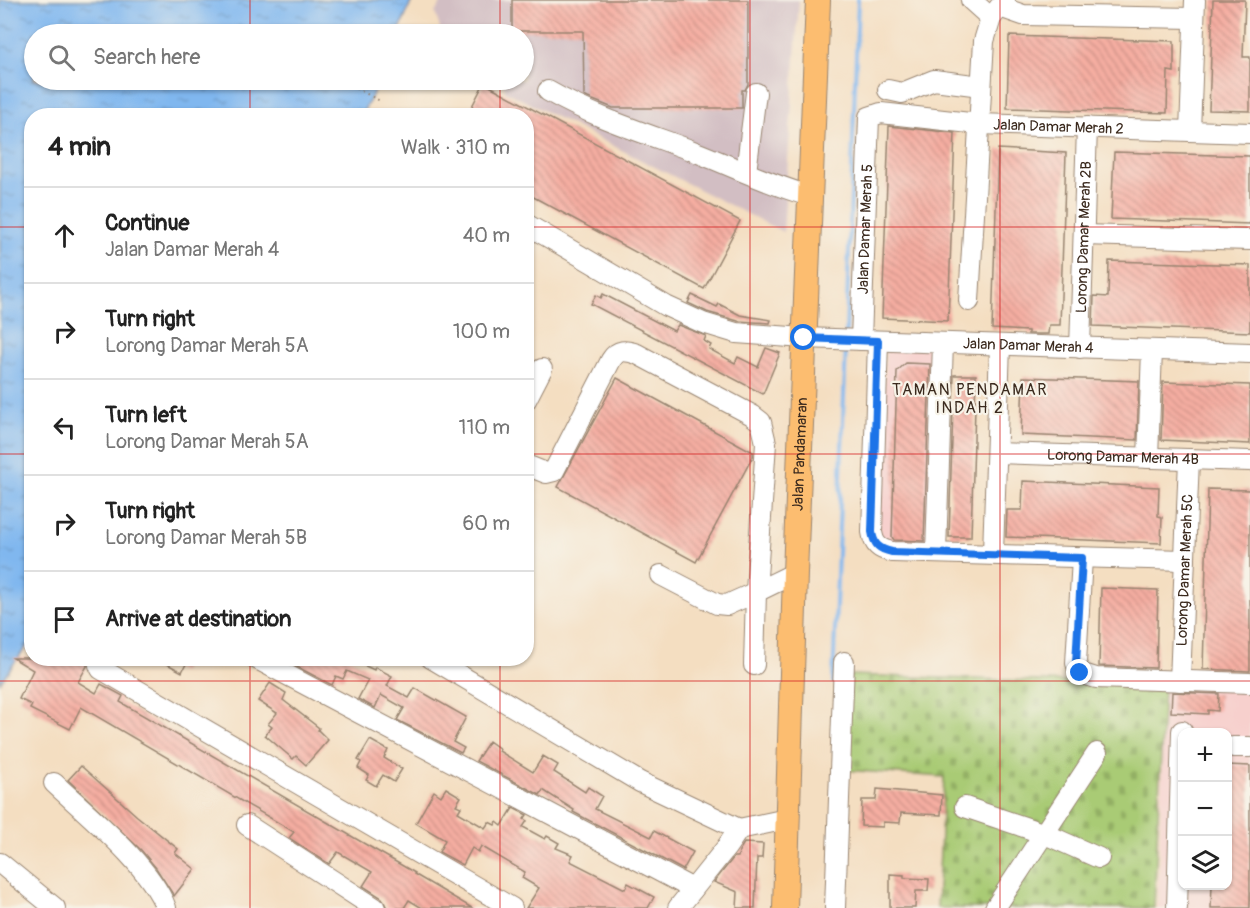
<!DOCTYPE html>
<meta charset="utf-8">
<style>
:root{--surface:#fff;--page:#f2f2f2;--text:#222;--muted:#767676;--line:#e0e0e0}
body{margin:0;font-family:Pangolin,sans-serif;background:var(--page);color:var(--text)}
.controls{position:absolute;right:18px;bottom:18px;display:grid;overflow:hidden;border-radius:12px;box-shadow:0 2px 4px #0004}
.controls button{width:54px;height:54px;display:grid;place-items:center;padding:0;border:0;border-bottom:2px solid var(--line);background:var(--surface);color:var(--text);font:30px sans-serif}
.stop{position:absolute;width:18px;height:18px;margin:-14px;border:4px solid #1a73e8;border-radius:50%;background:#fff}
.stop.end{background:#1a73e8;border-color:#fff;box-shadow:0 2px 6px #0008}
.list{margin:0;padding:0;list-style:none}
h2{display:flex;justify-content:space-between;align-items:center;height:78px;margin:0;padding:0 24px;font-size:26px}
h2 small{font-size:20px;font-weight:400;color:var(--muted)}
.list li{display:grid;grid-template-columns:39px 1fr auto;gap:18px;align-items:center;box-sizing:border-box;height:96px;padding:0 24px;border-top:2px solid var(--line)}
.list b{display:block;font-size:22px;white-space:nowrap}
.list p{margin:0;font-size:20px;white-space:nowrap;color:var(--muted)}
.list em{font-size:20px;font-style:normal;color:var(--muted)}
.icon{flex:none;width:33px;height:33px;fill:none;stroke:currentColor;stroke-width:2;stroke-linecap:round;stroke-linejoin:round}
.map{position:relative;flex:none;width:1250px;height:908px;overflow:hidden}
.search{position:absolute;background:var(--surface);box-shadow:0 2px 4px #0004;left:24px;top:24px;width:510px;height:66px;display:flex;align-items:center;gap:15px;box-sizing:border-box;padding:0 21px;border-radius:33px;color:var(--muted);font-size:22px}
.panel{position:absolute;background:var(--surface);box-shadow:0 2px 4px #0004;left:24px;top:108px;width:510px;height:558px;border-radius:24px}
.map>svg:first-child{display:block}
</style>
<div class="map">
<svg width="1250" height="908" viewBox="0 0 1250 908">
<defs>
<pattern id="cemetery-stones" width="16" height="16" patternUnits="userSpaceOnUse" patternTransform="scale(1.5)"><rect width="16" height="16" fill="#a9cb74"/><path d="M2 7V4a2 2 0 0 1 4 0v3zM10 15v-3a2 2 0 0 1 4 0v3z" fill="#92ae64"/></pattern>
<pattern id="water-ripples" width="26" height="14" patternUnits="userSpaceOnUse" patternTransform="scale(1.5)"><rect width="26" height="14" fill="#80b7ef"/><path d="M2 4q2-2 4 0t4 0M15 11q2-2 4 0t4 0" fill="none" stroke="#6a95c1"/></pattern>
<pattern id="building-back-hatch" width="6" height="6" patternUnits="userSpaceOnUse" patternTransform="scale(1.5)"><rect width="6" height="6" fill="#f6aea2"/><path d="M-1 5l2 2M0 0l6 6M5-1l2 2" fill="none" stroke="#c88e83"/></pattern>
</defs>
<rect width="100%" height="100%" fill="#f7f3e8"/>
<filter id="ink" filterUnits="userSpaceOnUse"><feTurbulence type="fractalNoise" baseFrequency=".0167" numOctaves="2"/><feDisplacementMap in="SourceGraphic" scale="12" xChannelSelector="R" yChannelSelector="G"/><feConvolveMatrix kernelMatrix="1 2 1 2 8 2 1 2 1" color-interpolation-filters="sRGB"/></filter>
<filter id="wash" filterUnits="userSpaceOnUse"><feTurbulence type="fractalNoise" baseFrequency=".008" numOctaves="4" result="noise"/><feDisplacementMap in="SourceGraphic" scale="24" xChannelSelector="R" yChannelSelector="G"/><feGaussianBlur stdDeviation="1.35" result="paint"/><feColorMatrix in="noise" values="0 0 0 0 0 0 0 0 0 0 0 0 0 0 0 0 0 1.4 0 .05"/><feComposite in="paint" operator="in"/></filter>
<g filter="url(#wash)">
<rect width="100%" height="100%" fill="#f4dec1"/>
<g fill="#f7d0cd" fill-rule="evenodd">
<polygon points="886,346 940,347 933,548 891,547 878,540"/>
<path d="M1164 685 1250 688V908H1158ZM1182 732H1228V886H1182Z"/>
</g>
<polygon fill="#d2bec3" points="443,0 799,0 783,232 505,91 504,82 473,80 524,80 524,34 442,34 435,13"/>
<polygon fill="url(#cemetery-stones)" stroke="#727a49" stroke-width="1.5" points="850,675 1164,685 1154,908 937,908 944,777 844,770"/>
<polygon fill="url(#water-ripples)" stroke="#5e7086" stroke-width="1.5" points="0,0 412,0 398,34 34,34 34,80 379,80 370,100 361,115 32,116 31,641 0,682"/>
<g fill="none" stroke-linecap="round" stroke-linejoin="round">
<g stroke="#80b7ef" stroke-width="4">
<polyline points="846,333 858,0"/>
<polyline points="833,682 846,344"/>
</g>
</g>
<g id="blocks">
<g fill="url(#building-back-hatch)">
<polygon points="512,0 748,0 748,84 745,90 742,90 742,108 613,108 588,98 584,96 583,31 512,31"/>
<polygon points="1213,0 1245,0 1243,57 1250,57 1250,111 1209,110"/>
<polygon points="1009,36 1174,41 1174,72 1168,71 1167,113 1007,108"/>
<polygon points="484,83 740,221 704,289 526,193 526,116 467,116"/>
<polygon points="889,126 955,133 948,321 882,318"/>
<polygon points="998,149 1066,153 1060,325 1049,325 1048,334 1028,334 1028,331 992,329"/>
<polygon points="1114,152 1250,156 1250,224 1111,219"/>
<polygon points="1109,261 1250,265 1250,332 1093,326 1094,296 1108,297"/>
<polygon points="603,294 674,331 678,325 706,336 704,341 711,345 709,349 735,363 738,357 758,367 766,348 780,353 763,394 591,304 596,295 601,298"/>
<polygon points="692,295 717,307 719,304 740,315 771,320 770,323 738,321 707,312 688,303"/>
<polygon points="906,363 930,364 924,541 894,540 892,537 897,371"/>
<polygon points="954,375 976,375 971,537 949,537"/>
<polygon points="1023,377 1139,381 1137,440 1021,435"/>
<polygon points="617,378 753,452 753,456 696,562 558,487"/>
<polygon points="1163,382 1250,385 1250,444 1161,440"/>
<polygon points="1023,481 1159,487 1158,516 1162,517 1161,543 1006,537 1007,510 1022,510"/>
<polygon points="1208,489 1250,490 1250,671 1203,669"/>
<polygon points="1101,588 1158,590 1156,668 1099,666"/>
<polygon points="13,658 86,658 87,666 78,682 96,693 101,684 123,696 120,702 415,873 414,874 472,908 422,908 409,900 404,908 387,908 382,898 363,886 372,872 338,852 329,864 289,838 294,832 81,707 70,729 30,709 32,705 19,699 33,670"/>
<polygon points="156,658 189,658 182,672"/>
<polygon points="348,658 374,670 375,667 392,676 387,686 409,698 415,688 466,717 453,742 464,748 461,753 397,720 404,708 381,695 375,708 358,699 368,680 347,671 343,679 336,676 332,685 282,659"/>
<polygon points="270,683 286,693 283,700 319,728 318,730 328,740 306,765 296,756 293,759 265,735 272,727 268,724 277,713 258,701"/>
<polygon points="1172,692 1219,694 1218,711 1208,710 1208,714 1171,712"/>
<polygon points="370,740 388,750 384,758 402,769 394,782 383,775 376,786 366,780 369,775 358,768 361,762 358,760"/>
<polygon points="489,741 500,749 499,751 533,772 543,756 558,765 554,772 585,792 588,787 602,796 595,809 651,837 654,831 693,852 683,870 573,812 574,810 543,790 540,795 476,761"/>
<polygon points="1227,765 1250,766 1250,908 1211,908 1212,885 1227,885"/>
<polygon points="81,766 137,816 178,849 175,853 195,869 174,896 156,868 141,850 68,780"/>
<polygon points="446,788 461,797 456,805 461,807 458,812 485,828 489,822 495,825 497,822 502,826 513,808 527,815 524,819 527,821 523,827 545,839 547,836 559,843 556,848 573,855 570,861 625,889 628,883 654,897 648,908 526,908 539,888 522,878 525,872 481,846 478,852 472,848 463,865 439,852 445,840 416,823 434,791 441,796"/>
<polygon points="877,789 942,795 941,815 901,813 900,823 883,822 883,827 861,826 862,800 876,800"/>
<polygon points="744,843 763,844 762,858 757,858 755,908 737,908 738,892 714,882 734,857 738,857 739,851"/>
<polygon points="890,874 904,875 904,878 929,879 928,891 916,891 915,908 890,908"/>
</g>
</g>
</g>
<g filter="url(#ink)">
<use href="#blocks" fill-opacity="0" stroke="#988470" stroke-width="1.5"/>
<g fill="none" stroke-linecap="round" stroke-linejoin="round">
<defs>
<g id="minor">
<polyline points="971,0 991,18"/>
<polyline points="1000,7 1023,15 1194,18"/>
<polyline points="888,90 902,93 934,80 981,86"/>
<path d="M548 91C593 117 645 133 693 151 732 166 770 185 810 196"/>
<polyline points="1190,131 1195,0"/>
<polyline points="746,172 756,93"/>
<path id="s1" d="M526 224 666 306 703 323 736 333 804 338 1250 353"/>
<polyline points="1084,235 1250,240"/>
<polyline points="969,301 984,41 991,18 1005,0"/>
<path id="s2" d="M861 340 869 117 881 113 979 124 1250 133"/>
<path d="M878 341 872 532C874 545 879 549 892 552L1185 560"/>
<path id="s3" d="M1080 348 1087 127"/>
<polyline points="526,400 542,369"/>
<path id="s4" d="M997 453 1250 461"/>
<polyline points="1148,458 1152,350"/>
<path d="M526 465 546 473 554 471 611 360C618 349 625 350 637 354L752 415 761 422 766 443 756 592 795 573"/>
<polyline points="936,552 943,343"/>
<polyline points="993,553 1000,345"/>
<polyline points="1082,558 1076,663 1080,673 1096,678 1250,683"/>
<polyline points="661,575 717,604 727,605 756,592 754,665"/>
<polyline points="98,658 99,665 101,669 512,908"/>
<polyline points="255,658 693,889"/>
<polyline points="431,658 640,782 739,829"/>
<path id="s5" d="M1180 681 1189 459"/>
<polyline points="1233,747 1250,747"/>
<path d="M54 783C88 815 150 865 166 908"/>
<polyline points="965,807 1045,834 1099,858"/>
<polyline points="247,825 375,908"/>
<polyline points="0,863 55,908"/>
<polyline points="678,908 726,848 739,829 787,819"/>
<polyline points="835,908 844,662"/>
<polyline points="995,908 1097,753"/>
<polyline points="1177,908 1182,731"/>
</g>
<g id="major">
<path id="s6" d="M785 908 795 573 818 0"/>
</g>
</defs>
<use href="#minor" stroke="#988470" stroke-width="22"/>
<use href="#major" stroke="#988470" stroke-width="26"/>
<polyline stroke="#988470" stroke-width="2" stroke-dasharray="1.5 4.5" stroke-linecap="butt" points="340,80 382,102"/>
<use href="#minor" stroke="#fff" stroke-width="20"/>
<use href="#major" stroke="#fcbd6f" stroke-width="24"/>
</g>
</g>
<g fill="none" stroke-linecap="round" stroke-linejoin="round" filter="url(#ink)">
<path stroke="#1a73e8" stroke-width="8" d="M804 338 878 341 872 532C874 545 879 549 892 552L1082 558 1076 663 1080 673"/>
</g>
<path fill="none" stroke="#d62828" stroke-width="1.5" stroke-opacity="0.55" d="M250 0V34M500 0V34M750 0V908M1000 0V908M250 80V116M500 80V116M0 227H32M526 227H1250M0 454H32M526 454H1250M250 658V908M500 658V908M0 681H1250"/>
<g text-anchor="middle" dominant-baseline="central" stroke-width="4.5" stroke-linejoin="round" paint-order="stroke">
<g font-size="15" fill="#3b2a1e" stroke="#f7f3e8">
<text stroke="none"><textPath href="#s2" startOffset="414">Jalan Damar Merah 2</textPath></text>
<text stroke="none"><textPath href="#s2" startOffset="111">Jalan Damar Merah 5</textPath></text>
<text stroke="none"><textPath href="#s3" startOffset="111">Lorong Damar Merah 2B</textPath></text>
<text stroke="none"><textPath href="#s1" startOffset="530">Jalan Damar Merah 4</textPath></text>
<text stroke="none"><textPath href="#s6" startOffset="454">Jalan Pandamaran</textPath></text>
<text stroke="none"><textPath href="#s4" startOffset="126">Lorong Damar Merah 4B</textPath></text>
<text stroke="none"><textPath href="#s5" startOffset="111">Lorong Damar Merah 5C</textPath></text>
</g>
<g font-size="16" letter-spacing="1.5" fill="#3b2a1e" stroke="#f7f3e8">
<text x="970" y="390">TAMAN PENDAMAR<tspan x="970" dy="18">INDAH 2</tspan></text>
</g>
</g>
</svg>
<div class="controls">
<button>+</button>
<button>−</button>
<button><svg class="icon" aria-label="layers" viewBox="0 0 24 24"><path d="M12 4l9 5-9 5-9-5zM3 14l9 5 9-5"/></svg></button>
</div>
<div class="stop" style="left:804px;top:338px"></div>
<div class="stop end" style="left:1080px;top:673px"></div>
<div class="search"><svg class="icon" aria-label="search" viewBox="0 0 24 24"><circle cx="10" cy="10" r="6"/><path d="M15 15l6 6"/></svg>Search here</div>
<section class="panel">
<h2>4 min<small>Walk · 310 m</small></h2>
<ul class="list">
<li><svg class="icon" aria-label="ahead" viewBox="0 0 24 24"><path d="M12 20V5M6 11l6-6 6 6"/></svg><div><b>Continue</b><p>Jalan Damar Merah 4</p></div><em>40 m</em></li>
<li><svg class="icon" aria-label="right" viewBox="0 0 24 24"><path d="M7 20v-9h11M14 6l5 5-5 5"/></svg><div><b>Turn right</b><p>Lorong Damar Merah 5A</p></div><em>100 m</em></li>
<li><svg class="icon" aria-label="left" viewBox="0 0 24 24"><path d="M17 20v-9H6M10 6l-5 5 5 5"/></svg><div><b>Turn left</b><p>Lorong Damar Merah 5A</p></div><em>110 m</em></li>
<li><svg class="icon" aria-label="right" viewBox="0 0 24 24"><path d="M7 20v-9h11M14 6l5 5-5 5"/></svg><div><b>Turn right</b><p>Lorong Damar Merah 5B</p></div><em>60 m</em></li>
<li><svg class="icon" aria-label="arrive" viewBox="0 0 24 24"><path d="M6 21V4h12l-3 4 3 4H6"/></svg><div><b>Arrive at destination</b></div></li>
</ul>
</section>
</div>
